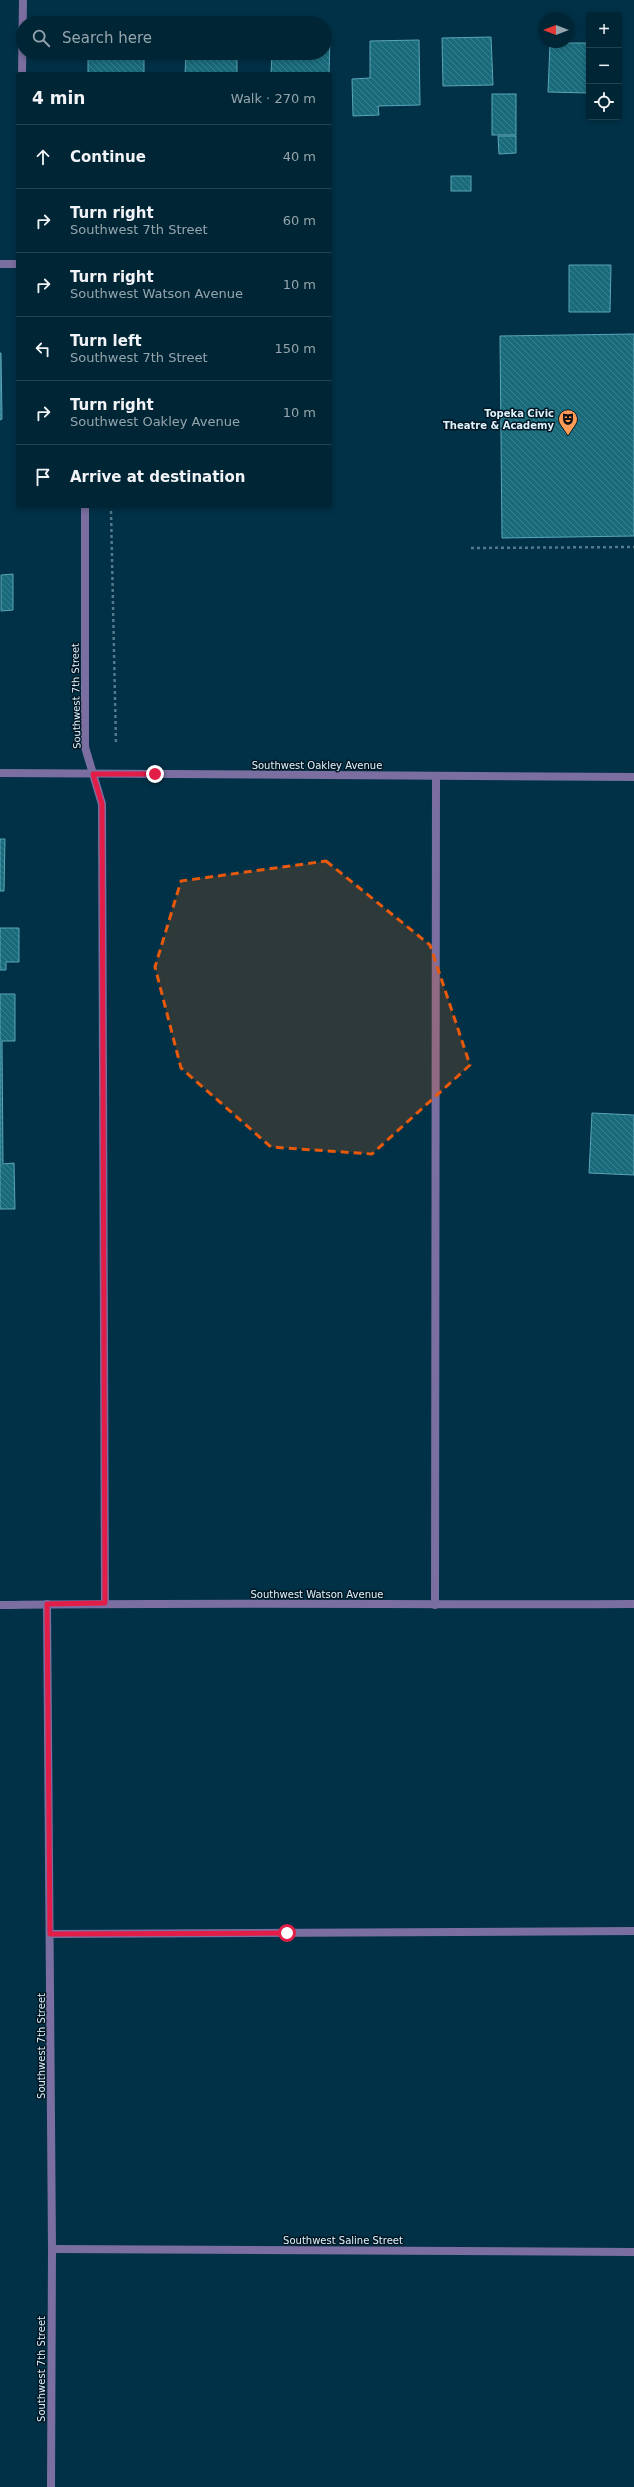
<!DOCTYPE html>
<meta charset="utf-8">
<style>
:root{--surface:#002535;--page:#0a2d3d;--text:#f1f3f6;--muted:#95a5ad;--line:#224250}
body{margin:0;font-family:"DejaVu Sans",sans-serif;background:var(--page);color:var(--text)}
.controls{position:absolute;right:12px;top:12px;display:grid;overflow:hidden;border-radius:4px;box-shadow:0 2px 6px #0003}
.controls button{width:36px;height:36px;display:grid;place-items:center;padding:0;border:0;border-bottom:1px solid var(--line);background:var(--surface);color:var(--text);font:20px sans-serif}
.compass{position:absolute;left:538px;top:12px;width:36px;height:36px;border-radius:50%;background:var(--surface);box-shadow:0 2px 6px #0003;rotate:270deg}
.stop{position:absolute;width:12px;height:12px;margin:-9px;border:3px solid #e11d48;border-radius:50%;background:#fff}
.stop.end{background:#e11d48;border-color:#fff;box-shadow:0 1px 4px #0008}
.list{margin:0;padding:0;list-style:none}
h2{display:flex;justify-content:space-between;align-items:center;height:52px;margin:0;padding:0 16px;font-size:17px}
h2 small{font-size:13px;font-weight:400;color:var(--muted)}
.list li{display:grid;grid-template-columns:26px 1fr auto;gap:12px;align-items:center;box-sizing:border-box;height:64px;padding:0 16px;border-top:1px solid var(--line)}
.list b{display:block;font-size:15px;white-space:nowrap}
.list p{margin:0;font-size:13px;white-space:nowrap;color:var(--muted)}
.list em{font-size:13px;font-style:normal;color:var(--muted)}
.icon{flex:none;width:22px;height:22px;fill:none;stroke:currentColor;stroke-width:2;stroke-linecap:round;stroke-linejoin:round}
.map{position:relative;flex:none;width:634px;height:2487px;overflow:hidden}
.search{position:absolute;background:var(--surface);box-shadow:0 2px 6px #0003;left:16px;top:16px;width:316px;height:44px;display:flex;align-items:center;gap:10px;box-sizing:border-box;padding:0 14px;border-radius:22px;color:var(--muted);font-size:15px}
.panel{position:absolute;background:var(--surface);box-shadow:0 2px 6px #0003;left:16px;top:72px;width:316px;height:436px;border-radius:4px}
.map>svg:first-child{display:block}
</style>
<div class="map">
<svg width="634" height="2487" viewBox="0 0 634 2487">
<defs>
<pattern id="building-back-hatch" width="6" height="6" patternUnits="userSpaceOnUse"><rect width="6" height="6" fill="#196b7c"/><path d="M-1 5l2 2M0 0l6 6M5-1l2 2" fill="none" stroke="#3a8190"/></pattern>
</defs>
<rect width="100%" height="100%" fill="#003147"/>
<g fill="url(#building-back-hatch)" stroke="#5aa5b6">
<polygon points="325,37 330,37 329,74 271,74 272,53 325,53"/>
<polygon points="491,37 493,85 443,86 442,38"/>
<polygon points="419,40 420,105 378,106 379,115 353,116 352,79 370,78 370,41"/>
<polygon points="550,43 589,43 589,93 548,92"/>
<rect x="88" y="53" width="56" height="21"/>
<polygon points="186,53 237,53 237,74 185,74"/>
<rect x="492" y="94" width="24" height="41"/>
<polygon points="498,136 516,136 516,153 499,154"/>
<rect x="451" y="176" width="20" height="15"/>
<polygon points="569,265 611,265 610,312 569,312"/>
<polygon points="634,334 634,536 502,538 500,336"/>
<polygon points="0,353 1,353 2,419 0,420"/>
<polygon points="13,574 13,610 1,611 1,575"/>
<polygon points="0,839 5,839 4,891 0,891"/>
<polygon points="0,928 19,928 19,962 6,962 6,970 0,970"/>
<polygon points="0,994 15,994 15,1041 2,1041 3,1164 14,1163 15,1209 0,1209"/>
<polygon points="592,1113 634,1115 634,1175 589,1173"/>
</g>
<g fill="none" stroke-linecap="round" stroke-linejoin="round">
<g stroke="#53798b" stroke-width="2.5" stroke-dasharray="3 3" stroke-linecap="butt">
<polyline points="111,511 116,744"/>
<polyline points="471,548 634,547"/>
</g>
<g stroke="#7a6fa0" stroke-width="8">
<polyline points="435,1605 436,776"/>
<polyline points="50,1934 634,1931"/>
</g>
<g stroke="#7a6fa0" stroke-width="8">
<polyline points="22,74 23,0"/>
<polyline points="0,264 18,264"/>
<polyline points="85,506 85,747 102,804 105,1603"/>
<polyline points="0,773 634,777"/>
<polyline points="47,1604 52,2249 51,2487"/>
<path d="M0 1605C211 1602 423 1605 634 1604"/>
<polyline points="52,2249 634,2252"/>
</g>
</g>
<g fill="none" stroke-linecap="round" stroke-linejoin="round">
<polyline stroke="#e11d48" stroke-width="5" points="155,774 93,774 102,804 105,1603 47,1604 50,1934 287,1933"/>
</g>
<path fill="#e8590c" fill-opacity="0.2" stroke="#e8590c" stroke-width="3" stroke-dasharray="8 5" stroke-linejoin="round" d="M326 861 430 945 470 1065 372 1154 271 1147 181 1068 155 967 181 881Z"/>
<defs>
<symbol id="theatre-pin" viewBox="-11 -11 22 30"><path d="M0 17L-7.5 6A9.5 9.5 0 1 1 7.5 6Z" fill="#fd9c56" stroke="#011824"/><path d="M-5-5.5Q0-4 5-5.5V0Q5 5 0 6Q-5 5-5 0ZM-3.3-2.5H-1v1.5H-3.3ZM1-2.5H3.3v1.5H1ZM-2.8 1Q0 5.5 2.8 1Z" fill="#111"/></symbol>
</defs>
<g fill-rule="evenodd">
<use href="#theatre-pin" x="557" y="408" width="22" height="30"/>
</g>
<g text-anchor="middle" dominant-baseline="central" stroke-width="3" stroke-linejoin="round" paint-order="stroke">
<g font-size="10" font-weight="bold" fill="#e0f2fd" stroke="#011824" text-anchor="end">
<text x="554" y="413">Topeka Civic<tspan x="554" dy="12">Theatre &amp; Academy</tspan></text>
</g>
<g font-size="10" fill="#e0f2fd" stroke="#011824">
<text transform="translate(76 696) rotate(-91)">Southwest 7th Street</text>
<text x="317" y="765">Southwest Oakley Avenue</text>
<text x="317" y="1594">Southwest Watson Avenue</text>
<text transform="translate(41 2046) rotate(-90)">Southwest 7th Street</text>
<text x="343" y="2240">Southwest Saline Street</text>
<text transform="translate(41 2369) rotate(-90)">Southwest 7th Street</text>
</g>
</g>
</svg>
<div class="controls">
<button>+</button>
<button>−</button>
<button><svg class="icon" aria-label="locate" viewBox="0 0 24 24"><circle cx="12" cy="12" r="6"/><path d="M12 2v4M12 18v4M2 12h4M18 12h4"/></svg></button>
</div>
<svg class="compass" viewBox="-18 -18 36 36"><path d="M0-13l5 13h-10z" fill="#e53935"/><path d="M0 13l5-13h-10z" fill="#95a5ad"/></svg>
<div class="stop" style="left:287px;top:1933px"></div>
<div class="stop end" style="left:155px;top:774px"></div>
<div class="search"><svg class="icon" aria-label="search" viewBox="0 0 24 24"><circle cx="10" cy="10" r="6"/><path d="M15 15l6 6"/></svg>Search here</div>
<section class="panel">
<h2>4 min<small>Walk · 270 m</small></h2>
<ul class="list">
<li><svg class="icon" aria-label="ahead" viewBox="0 0 24 24"><path d="M12 20V5M6 11l6-6 6 6"/></svg><div><b>Continue</b></div><em>40 m</em></li>
<li><svg class="icon" aria-label="right" viewBox="0 0 24 24"><path d="M7 20v-9h11M14 6l5 5-5 5"/></svg><div><b>Turn right</b><p>Southwest 7th Street</p></div><em>60 m</em></li>
<li><svg class="icon" aria-label="right" viewBox="0 0 24 24"><path d="M7 20v-9h11M14 6l5 5-5 5"/></svg><div><b>Turn right</b><p>Southwest Watson Avenue</p></div><em>10 m</em></li>
<li><svg class="icon" aria-label="left" viewBox="0 0 24 24"><path d="M17 20v-9H6M10 6l-5 5 5 5"/></svg><div><b>Turn left</b><p>Southwest 7th Street</p></div><em>150 m</em></li>
<li><svg class="icon" aria-label="right" viewBox="0 0 24 24"><path d="M7 20v-9h11M14 6l5 5-5 5"/></svg><div><b>Turn right</b><p>Southwest Oakley Avenue</p></div><em>10 m</em></li>
<li><svg class="icon" aria-label="arrive" viewBox="0 0 24 24"><path d="M6 21V4h12l-3 4 3 4H6"/></svg><div><b>Arrive at destination</b></div></li>
</ul>
</section>
</div>
